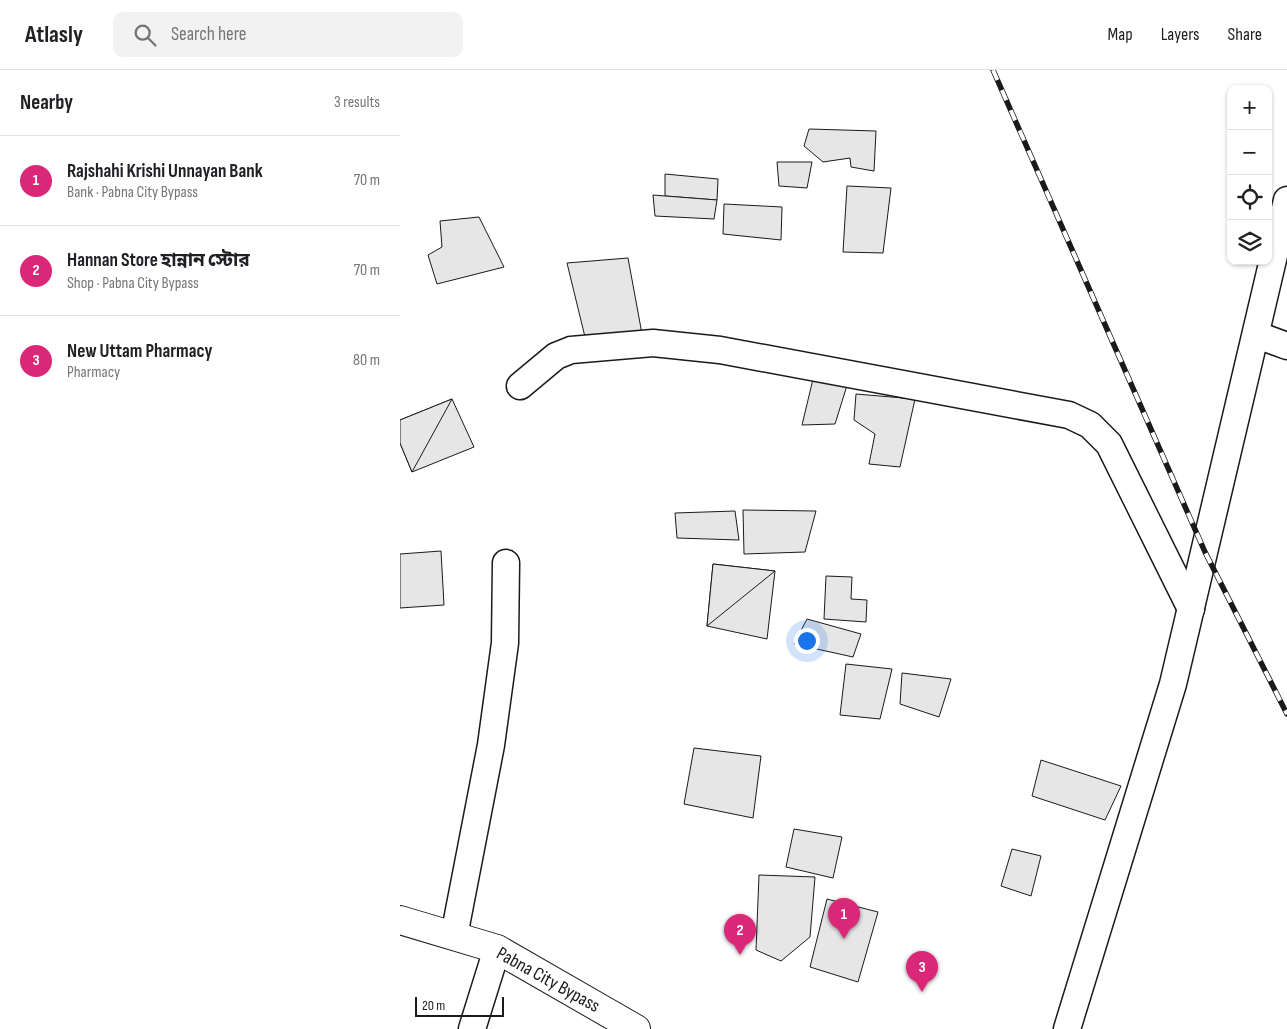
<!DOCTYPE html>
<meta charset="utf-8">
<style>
:root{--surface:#fff;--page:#f2f2f2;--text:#202124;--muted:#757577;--line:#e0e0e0;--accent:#db2777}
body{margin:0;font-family:"Sofia Sans Condensed","Noto Sans Bengali",sans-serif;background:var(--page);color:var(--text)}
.controls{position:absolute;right:15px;top:15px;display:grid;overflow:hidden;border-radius:10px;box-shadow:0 1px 4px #0004}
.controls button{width:45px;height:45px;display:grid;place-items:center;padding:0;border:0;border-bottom:1px solid var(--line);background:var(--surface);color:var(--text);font:25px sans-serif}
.scale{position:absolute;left:15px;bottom:12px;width:89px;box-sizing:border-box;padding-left:5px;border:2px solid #1a1a1a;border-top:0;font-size:14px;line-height:18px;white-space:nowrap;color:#1a1a1a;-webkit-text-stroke:4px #fff;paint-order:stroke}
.you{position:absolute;left:406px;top:570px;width:18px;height:18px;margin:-12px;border:4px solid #fff;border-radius:50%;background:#1a73e8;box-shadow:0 0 0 8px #1a73e833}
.badge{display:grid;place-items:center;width:32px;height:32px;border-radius:50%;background:var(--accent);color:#fff;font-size:16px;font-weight:700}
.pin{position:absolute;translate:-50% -41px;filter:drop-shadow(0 1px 2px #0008)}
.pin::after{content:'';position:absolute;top:26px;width:18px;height:15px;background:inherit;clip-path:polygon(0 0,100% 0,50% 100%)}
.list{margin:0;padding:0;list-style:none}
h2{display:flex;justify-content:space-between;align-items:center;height:65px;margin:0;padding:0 20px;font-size:21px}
h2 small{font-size:16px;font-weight:400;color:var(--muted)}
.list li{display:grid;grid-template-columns:32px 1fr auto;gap:15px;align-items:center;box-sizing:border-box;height:90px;padding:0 20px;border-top:1px solid var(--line)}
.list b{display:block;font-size:19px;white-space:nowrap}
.list p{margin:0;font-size:16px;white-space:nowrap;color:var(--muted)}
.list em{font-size:16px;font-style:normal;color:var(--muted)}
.icon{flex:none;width:28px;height:28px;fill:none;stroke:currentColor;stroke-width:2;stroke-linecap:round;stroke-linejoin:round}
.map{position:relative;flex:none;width:887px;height:959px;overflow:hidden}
header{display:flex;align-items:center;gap:30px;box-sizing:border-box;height:70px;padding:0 25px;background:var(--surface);border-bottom:1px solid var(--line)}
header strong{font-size:24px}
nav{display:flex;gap:28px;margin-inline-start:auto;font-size:18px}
.search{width:350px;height:45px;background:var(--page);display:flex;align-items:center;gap:12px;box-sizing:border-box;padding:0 18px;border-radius:10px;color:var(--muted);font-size:19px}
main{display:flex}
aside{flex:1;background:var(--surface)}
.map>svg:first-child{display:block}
</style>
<header>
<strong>Atlasly</strong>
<div class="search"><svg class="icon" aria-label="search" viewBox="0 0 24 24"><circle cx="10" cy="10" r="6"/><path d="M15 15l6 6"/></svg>Search here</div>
<nav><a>Map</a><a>Layers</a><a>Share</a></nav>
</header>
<main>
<aside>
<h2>Nearby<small>3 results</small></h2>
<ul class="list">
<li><span class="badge">1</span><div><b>Rajshahi Krishi Unnayan Bank</b><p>Bank · Pabna City Bypass</p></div><em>70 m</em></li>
<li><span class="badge">2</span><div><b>Hannan Store হান্নান স্টোর</b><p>Shop · Pabna City Bypass</p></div><em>70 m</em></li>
<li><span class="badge">3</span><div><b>New Uttam Pharmacy</b><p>Pharmacy</p></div><em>80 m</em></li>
</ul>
</aside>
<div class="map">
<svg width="887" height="959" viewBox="0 0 887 959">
<rect width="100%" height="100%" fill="#fff"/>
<g fill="#e6e6e6" stroke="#1a1a1a">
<polygon points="409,59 476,61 474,101 451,97 450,88 423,92 404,76"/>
<polygon points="377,92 412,92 407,118 379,116"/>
<polygon points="265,104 318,109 317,130 265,126"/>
<polygon points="447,116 491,118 483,183 443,182"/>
<polygon points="253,125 317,130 314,149 255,146"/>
<polygon points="324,134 382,137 381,170 323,164"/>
<polygon points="79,147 104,197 37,214 28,185 42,177 40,151"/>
<polygon points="228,188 242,264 185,267 167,193"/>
<polygon points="413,309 449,309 435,354 402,355"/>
<polygon points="456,324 515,329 500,397 469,394 475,364 454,350"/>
<polygon points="52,329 74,377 12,402 0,373 0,350"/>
<polygon points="52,329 12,402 0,373 0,350"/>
<polygon points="343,440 416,441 405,482 344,484"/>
<polygon points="335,441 339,470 277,468 275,443"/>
<polygon points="41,481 44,535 0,538 0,484"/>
<polygon points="313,494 375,501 367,569 307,556"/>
<polygon points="313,494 375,501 307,556"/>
<polygon points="426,506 452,507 451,529 467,530 466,552 424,549"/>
<polygon points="407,549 461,564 453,587 394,574"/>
<polygon points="446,594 492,599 480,649 440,645"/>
<polygon points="502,603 551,609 539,647 500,634"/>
<polygon points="294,678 361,686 353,748 284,734"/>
<polygon points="641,690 721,716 705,750 632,726"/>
<polygon points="394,759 442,767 433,808 386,797"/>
<polygon points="612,779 641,786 631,826 601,816"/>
<polygon points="359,805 415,807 410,867 381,891 356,880"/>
<polygon points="427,829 478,842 458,912 410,897"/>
</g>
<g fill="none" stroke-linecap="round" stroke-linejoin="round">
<defs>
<g id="street">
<polyline points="857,265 887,276"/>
<polyline points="120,316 156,286 171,280 253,273 320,280 669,345 690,355 709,374 791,539"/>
<polyline points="54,866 91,675 105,573 106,493"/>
<polyline points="72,959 97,879"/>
<polyline points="667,959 773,614 887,130"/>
</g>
<polyline id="highway" points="0,850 97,879 236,959"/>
</defs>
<use href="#street" stroke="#1a1a1a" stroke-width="29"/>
<use href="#highway" stroke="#1a1a1a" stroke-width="30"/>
<use href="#street" stroke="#fff" stroke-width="26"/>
<use href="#highway" stroke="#fff" stroke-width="28"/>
<defs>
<polyline id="rail" points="593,0 805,482 887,644"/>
</defs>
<use href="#rail" stroke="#1a1a1a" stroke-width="5.5"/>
<use href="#rail" stroke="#fff" stroke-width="4" stroke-dasharray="11" stroke-linecap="butt"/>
</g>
<g text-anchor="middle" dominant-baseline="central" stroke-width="4" stroke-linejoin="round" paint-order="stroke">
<g font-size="19" fill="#1a1a1a" stroke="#fff">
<text transform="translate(148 910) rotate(29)">Pabna City Bypass</text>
</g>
</g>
</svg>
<div class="controls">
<button>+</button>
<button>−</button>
<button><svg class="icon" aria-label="locate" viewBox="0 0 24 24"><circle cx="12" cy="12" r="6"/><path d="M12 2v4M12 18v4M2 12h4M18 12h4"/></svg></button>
<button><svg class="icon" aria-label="layers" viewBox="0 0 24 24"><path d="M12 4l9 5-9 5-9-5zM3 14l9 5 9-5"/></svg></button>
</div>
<div class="scale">20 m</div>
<div class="you"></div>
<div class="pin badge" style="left:444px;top:869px">1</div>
<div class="pin badge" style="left:340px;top:885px">2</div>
<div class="pin badge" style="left:522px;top:922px">3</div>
</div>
</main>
